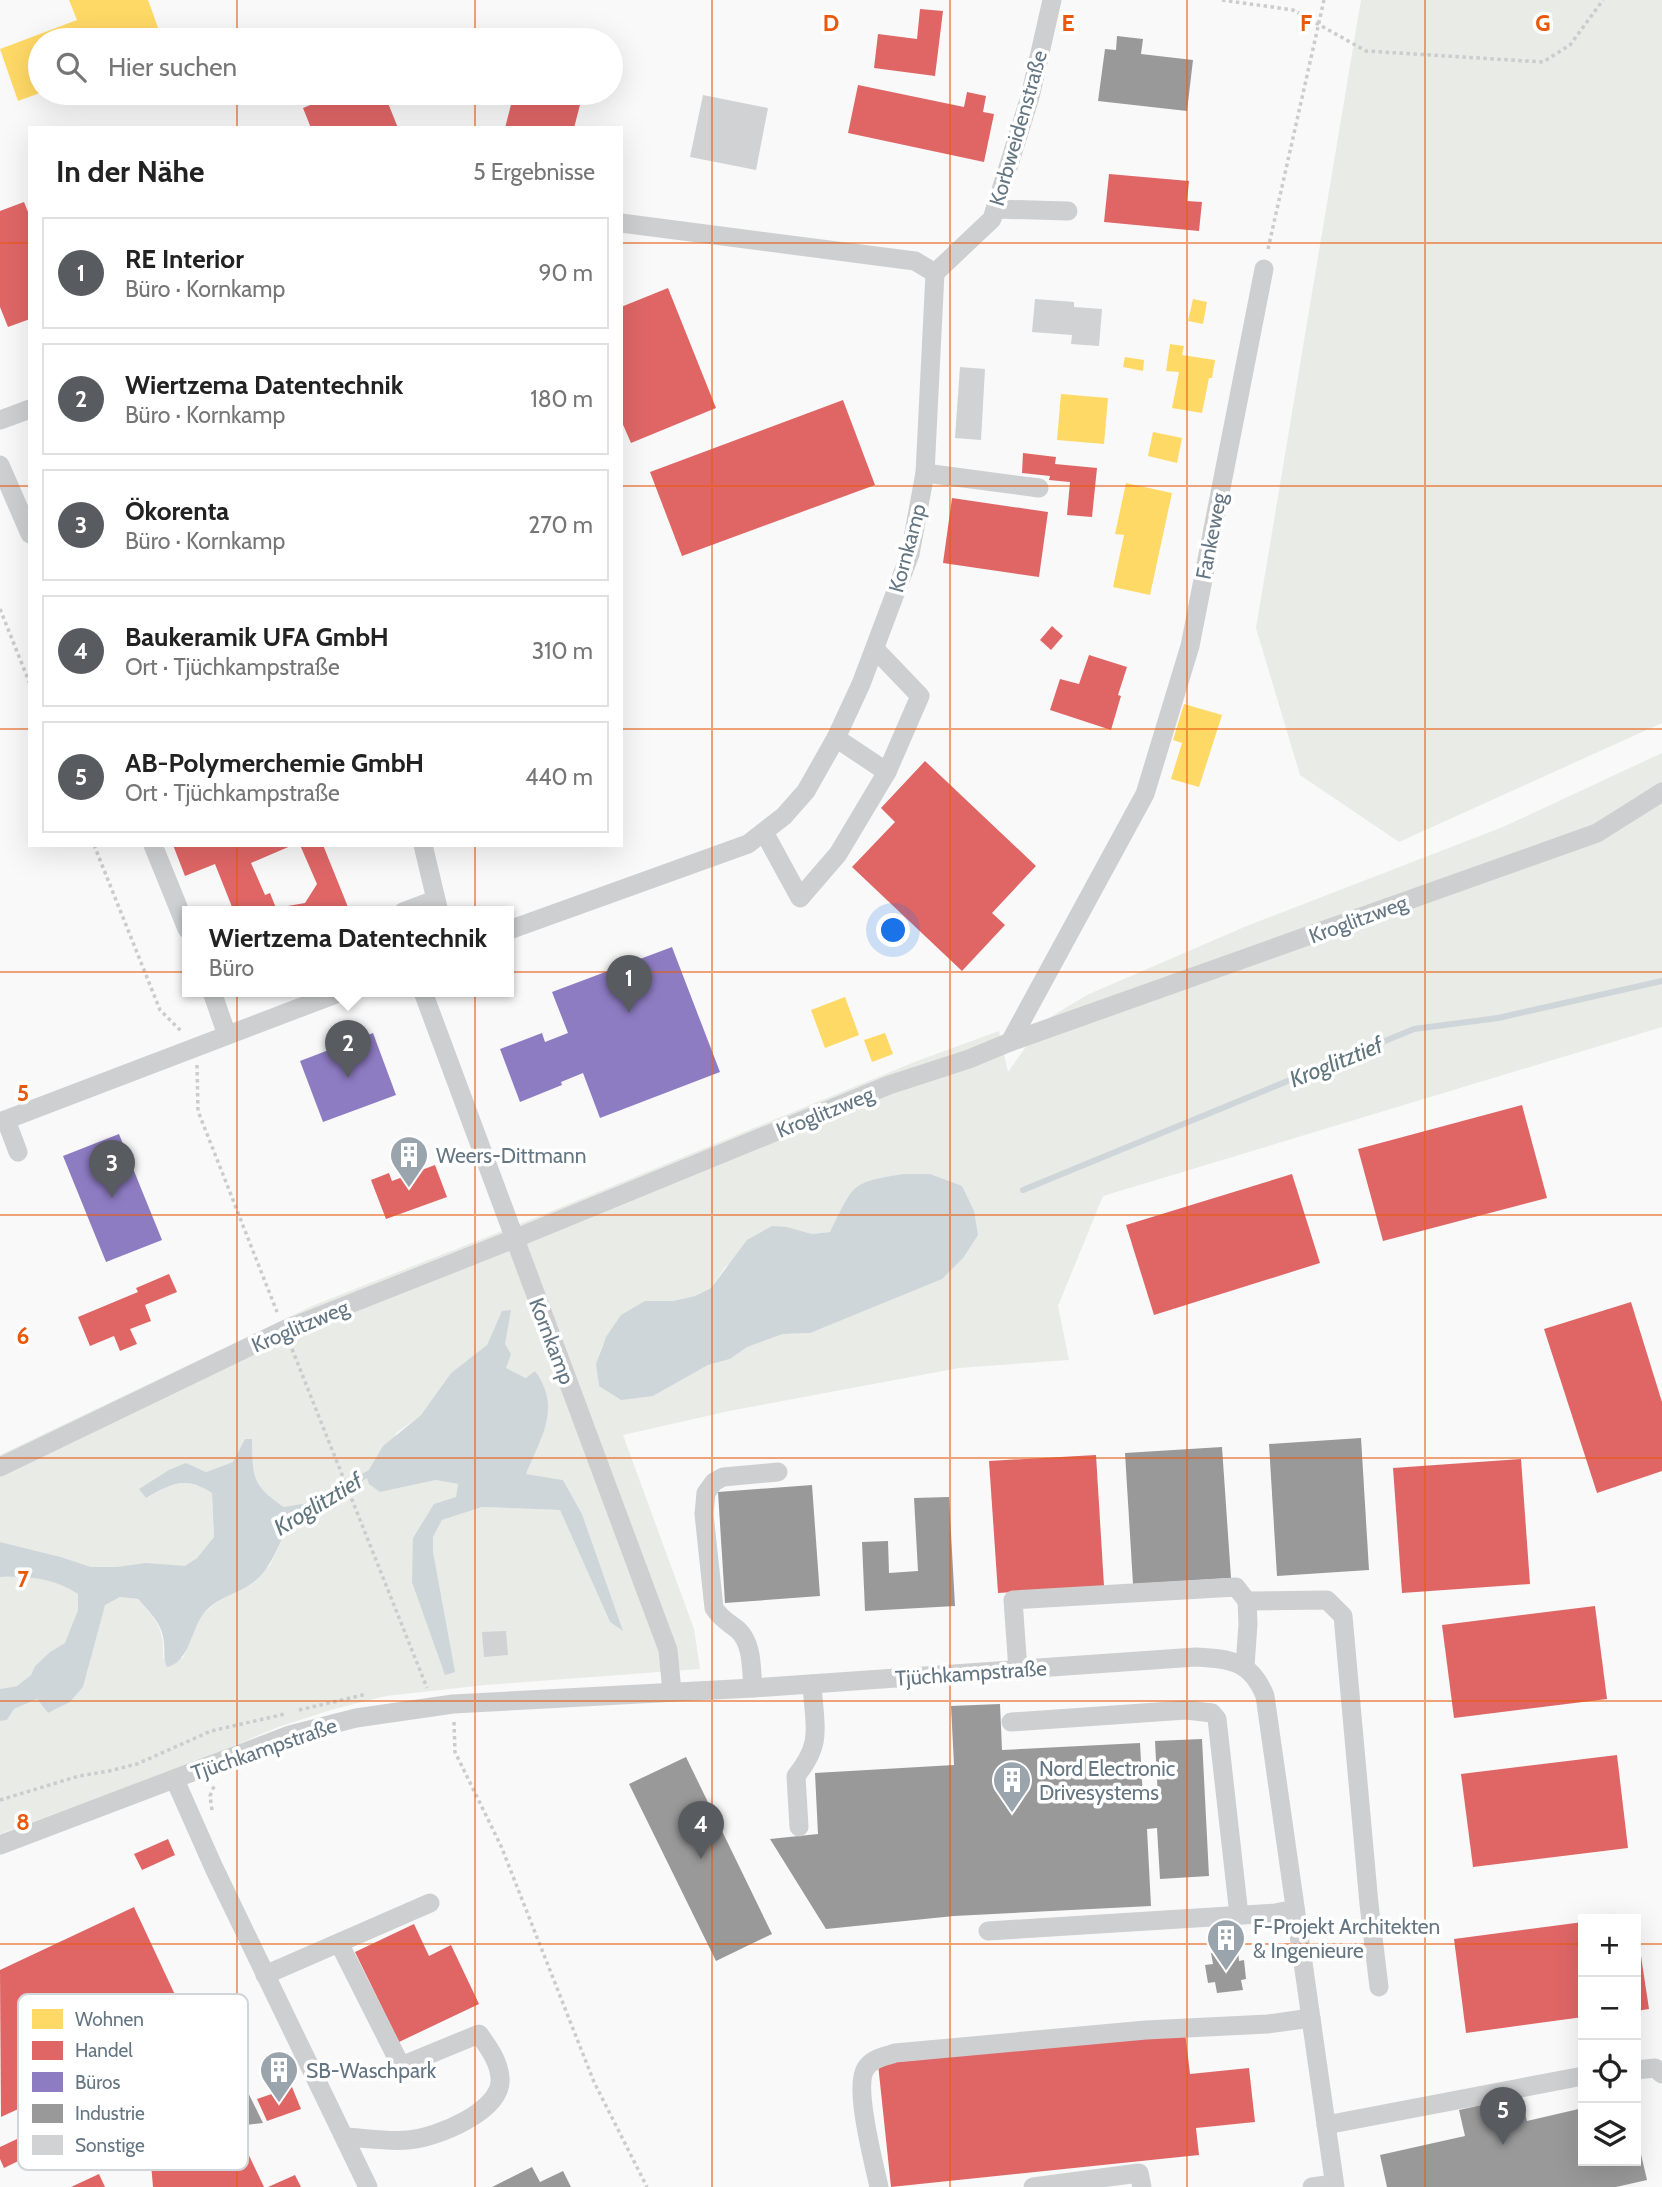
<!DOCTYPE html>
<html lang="de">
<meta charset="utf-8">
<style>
:root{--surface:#fff;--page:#f6f6f6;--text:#222;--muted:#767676;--line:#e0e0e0;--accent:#585c60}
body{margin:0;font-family:Cabin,sans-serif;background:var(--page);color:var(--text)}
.controls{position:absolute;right:21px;bottom:21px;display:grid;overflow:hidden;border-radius:0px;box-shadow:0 7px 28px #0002}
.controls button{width:63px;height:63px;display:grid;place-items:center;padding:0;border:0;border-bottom:2px solid var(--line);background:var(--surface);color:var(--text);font:35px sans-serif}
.you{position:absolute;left:894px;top:931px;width:24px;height:24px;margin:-18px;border:5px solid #fff;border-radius:50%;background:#1a73e8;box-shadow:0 0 0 10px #1a73e833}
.badge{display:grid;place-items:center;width:46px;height:46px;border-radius:50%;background:var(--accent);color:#fff;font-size:23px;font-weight:700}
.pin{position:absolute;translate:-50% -58px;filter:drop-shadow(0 2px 4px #0008)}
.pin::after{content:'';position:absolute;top:37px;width:24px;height:21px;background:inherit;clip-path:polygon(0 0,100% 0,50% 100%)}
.popup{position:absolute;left:182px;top:906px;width:332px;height:91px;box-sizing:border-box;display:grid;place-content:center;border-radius:0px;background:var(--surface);filter:drop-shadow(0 2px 5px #0005);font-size:23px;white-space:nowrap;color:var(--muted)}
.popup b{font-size:26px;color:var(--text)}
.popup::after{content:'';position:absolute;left:50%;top:100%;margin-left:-14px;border:14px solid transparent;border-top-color:var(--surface)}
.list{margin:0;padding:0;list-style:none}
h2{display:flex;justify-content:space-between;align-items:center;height:91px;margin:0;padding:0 28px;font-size:30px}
h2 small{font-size:23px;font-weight:400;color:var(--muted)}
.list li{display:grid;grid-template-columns:46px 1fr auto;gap:21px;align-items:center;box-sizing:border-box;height:112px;margin:0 14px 14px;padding:0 14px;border:2px solid var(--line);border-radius:0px}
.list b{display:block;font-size:26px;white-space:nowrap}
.list p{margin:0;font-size:23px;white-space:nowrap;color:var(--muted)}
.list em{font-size:23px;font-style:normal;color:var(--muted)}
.icon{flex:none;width:38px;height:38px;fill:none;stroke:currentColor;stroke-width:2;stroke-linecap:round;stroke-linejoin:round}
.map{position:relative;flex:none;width:1662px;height:2187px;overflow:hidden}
.search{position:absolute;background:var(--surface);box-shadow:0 7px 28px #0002;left:28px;top:28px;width:595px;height:77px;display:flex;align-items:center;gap:18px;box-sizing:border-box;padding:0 24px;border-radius:38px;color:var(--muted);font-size:26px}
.panel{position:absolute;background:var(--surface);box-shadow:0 7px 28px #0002;left:28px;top:126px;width:595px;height:721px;border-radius:0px}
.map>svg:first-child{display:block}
</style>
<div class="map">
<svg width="1662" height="2187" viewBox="0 0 1662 2187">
<rect width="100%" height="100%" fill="#f9f9f9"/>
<g fill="#e8ebe6" fill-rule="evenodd">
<polygon points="1361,0 1662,0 1662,723 1399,842 1300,775 1256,628"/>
<path d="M1662 753V1027L1103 1196 1058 1306 1069 1360 959 1368 729 1411 623 1435 694 1629 700 1669 485 1685 386 1696 334 1709 278 1727 203 1759 0 1834V1721L7 1720 14 1709 37 1699 48 1713 70 1702 83 1687 104 1605 120 1597 137 1599C156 1619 165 1629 163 1658H183L190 1638 203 1614 217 1602 252 1583 270 1565 289 1526 313 1503 284 1507C251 1485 253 1477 252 1439L233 1462 206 1472 186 1463 147 1498C173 1483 185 1476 212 1493L214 1537 197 1558 185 1567 146 1564 116 1567H91L61 1557 0 1542V1455L312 1306 542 1215 917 1061 999 1031 1008 1072 1044 1021 1087 995 1249 925 1503 827ZM787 1227 812 1234 830 1232 810 1333 783 1334 746 1347 730 1359 708 1365 653 1396 599 1386C593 1338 613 1330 645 1301H673L695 1296 711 1288 725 1267ZM502 1312 505 1368 527 1378 536 1371 541 1439 525 1474 563 1480 582 1514 622 1630 610 1622 560 1510 482 1507 442 1520 433 1537V1552L413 1538 456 1498 458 1484 436 1480 380 1492 396 1433 421 1415 451 1373 487 1345Z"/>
<polygon points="26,1576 63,1584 78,1593 78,1610 65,1644 50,1652 35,1666 31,1675 17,1686 0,1689 0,1577"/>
</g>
<g fill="#ced6d9">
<path d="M904 1174H930L962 1186 974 1211 978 1235 963 1258 942 1279 810 1333 783 1334 747 1347 730 1359 708 1365 653 1396 621 1400 599 1386 596 1364 606 1337 621 1315 645 1301H673L695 1296 711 1288 747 1240 772 1226 787 1227 812 1234 830 1232C855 1184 848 1183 904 1174Z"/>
<path d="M511 1310 505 1344 511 1354 506 1368 526 1378 535 1371C562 1408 541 1437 526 1474L563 1480 582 1514 623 1631 610 1622 560 1510 482 1507 442 1520 433 1537V1552L455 1672 445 1675 412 1582 413 1538 434 1504 456 1497 458 1484 436 1480 380 1492 369 1484 366 1475 383 1446 421 1415 451 1373 487 1345 502 1311Z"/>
<path d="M245 1439H252C253 1477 251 1485 284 1507L314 1502C306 1510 294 1519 288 1529 276 1548 271 1570 252 1583 236 1595 214 1598 202 1616 191 1632 188 1663 167 1667 163 1658 165 1653 164 1644 164 1625 149 1612 138 1599L120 1597 105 1605 83 1687 70 1702 48 1713 37 1699 14 1709 7 1720 0 1721V1689L17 1686 31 1675 35 1666 50 1652 65 1643 78 1610V1594C55 1578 27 1576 0 1577V1542L61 1557 91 1567H116L146 1563 185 1566 197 1558 214 1537 212 1493C185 1476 173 1483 146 1498L139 1489 169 1470 186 1463 206 1472 233 1462Z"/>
</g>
<g fill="#ffd966">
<polygon points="69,0 148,0 160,33 142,40 40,40 40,93 18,101 0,49 77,20"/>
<polygon points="1193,299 1207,302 1203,324 1188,321"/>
<polygon points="1170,344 1184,346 1182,355 1215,360 1212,378 1209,378 1202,413 1172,408 1179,372 1166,371"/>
<polygon points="1125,357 1144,360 1143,371 1123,367"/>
<polygon points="1061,394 1108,398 1104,444 1057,440"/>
<polygon points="1153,432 1182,438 1177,463 1148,456"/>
<polygon points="1126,483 1172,493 1150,595 1113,587 1124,535 1115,534"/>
<polygon points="1184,704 1222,715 1199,787 1171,779 1182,743 1173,740"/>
<polygon points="845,997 859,1035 825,1048 811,1010"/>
<polygon points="885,1033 893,1054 872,1062 864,1040"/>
</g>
<g fill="#e06666">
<polygon points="920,9 943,11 935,76 874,68 878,34 917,39"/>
<polygon points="858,85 964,107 967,92 986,96 983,112 994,114 984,162 848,133"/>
<polygon points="340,93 384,93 398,128 311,128 303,108"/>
<polygon points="514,93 583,93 574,128 505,128"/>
<polygon points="1109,174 1189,181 1187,201 1202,202 1199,231 1104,222"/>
<polygon points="24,202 30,217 30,319 8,327 0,307 0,211"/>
<polygon points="668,288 716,408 631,443 621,420 621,307"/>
<polygon points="843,400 875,485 682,556 650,472"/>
<polygon points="1023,453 1056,457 1055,464 1097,468 1092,517 1067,515 1070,482 1049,480 1050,476 1022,473"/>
<polygon points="952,498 1048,512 1039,577 943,563"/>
<polygon points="1052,626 1063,636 1051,650 1040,640"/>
<polygon points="1089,655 1127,667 1118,695 1121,696 1111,730 1050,710 1060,679 1079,684"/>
<polygon points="925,761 1036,866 992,913 1005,925 962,971 852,867 895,822 881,808"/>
<polygon points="173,845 293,845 251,863 265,895 270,893 276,908 305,903 317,884 300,845 323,845 350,912 234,912 215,864 185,876"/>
<polygon points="1522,1105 1547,1198 1383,1241 1358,1149"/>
<polygon points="435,1165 447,1197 386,1219 371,1180 389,1173 392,1181"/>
<polygon points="1292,1174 1320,1263 1154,1315 1126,1225"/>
<polygon points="169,1274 177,1292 145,1305 151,1321 130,1329 137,1344 120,1351 114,1336 90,1346 78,1317 138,1292 136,1288"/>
<polygon points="1631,1302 1662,1402 1662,1471 1597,1493 1544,1329"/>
<polygon points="1096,1455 1104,1586 998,1593 989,1461"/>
<polygon points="1521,1459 1530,1584 1402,1593 1393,1468"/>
<polygon points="1595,1606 1607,1699 1454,1718 1442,1625"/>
<polygon points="1617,1755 1628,1848 1473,1867 1461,1774"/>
<polygon points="168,1839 175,1855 142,1870 134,1854"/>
<polygon points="134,1907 191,2029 1,2117 0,1970"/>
<polygon points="1583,1922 1583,2017 1466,2033 1454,1939"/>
<polygon points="1636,1923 1649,2009 1636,2011"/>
<polygon points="414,1924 429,1956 451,1945 479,2004 399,2042 355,1952"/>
<polygon points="1185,2032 1190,2074 1249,2068 1255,2122 1196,2128 1199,2155 891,2187 878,2064"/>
<polygon points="292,2087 301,2109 267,2121 257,2099"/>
<polygon points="208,2095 212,2129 122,2136 121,2101"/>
<polygon points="36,2130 45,2148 4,2168 0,2159 0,2147"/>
<polygon points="244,2145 264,2187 153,2187 150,2152"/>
<polygon points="99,2174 105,2187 71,2187"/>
<polygon points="295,2175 301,2187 268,2187"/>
</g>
<g fill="#8e7cc3">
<polygon points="672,947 720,1072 600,1118 583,1073 561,1082 562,1085 520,1102 500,1049 542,1033 545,1042 568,1033 552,992"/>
<polygon points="373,1033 396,1095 323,1122 300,1061"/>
<polygon points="119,1134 162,1240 106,1262 63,1156"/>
</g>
<g fill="#999">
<polygon points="1117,36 1143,39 1141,54 1193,60 1187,111 1098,101 1105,49 1116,50"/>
<polygon points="1361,1438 1369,1570 1277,1576 1269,1444"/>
<polygon points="1222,1447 1231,1578 1133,1584 1125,1453"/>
<polygon points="812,1485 820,1596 725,1603 718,1492"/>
<polygon points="949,1497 955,1606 865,1611 862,1542 888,1541 889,1573 918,1571 914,1498"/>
<polygon points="1000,1704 1002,1750 1140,1743 1143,1799 1158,1798 1155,1741 1202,1739 1209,1876 1160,1879 1157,1828 1147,1829 1151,1906 954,1916 826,1929 770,1839 818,1834 815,1773 954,1765 951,1706"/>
<polygon points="686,1757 772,1934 716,1961 629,1784"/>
<polygon points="1238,1950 1239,1961 1244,1960 1246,1979 1241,1980 1243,1990 1217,1993 1215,1982 1208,1983 1205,1965 1213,1964 1211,1953"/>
<polygon points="206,2078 241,2078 263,2123 212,2129"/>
<polygon points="1521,2096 1527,2121 1583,2108 1583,2161 1636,2161 1637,2137 1647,2180 1616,2187 1387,2187 1380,2155 1465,2136 1459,2110"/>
<polygon points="532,2167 540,2182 563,2171 571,2187 492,2187"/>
</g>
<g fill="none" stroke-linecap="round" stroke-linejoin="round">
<g stroke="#ced6d9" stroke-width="6">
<polyline points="1023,1190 1414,1029 1498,1018 1662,981"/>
<polyline points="308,1506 372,1472"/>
</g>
</g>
<g fill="#d0d2d3">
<polygon points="703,95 768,108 756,170 690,157"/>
<polygon points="1035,299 1074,302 1074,307 1102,309 1099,346 1071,344 1072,335 1032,332"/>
<polygon points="960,367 985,369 981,440 955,438"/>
<polygon points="506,1631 508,1655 484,1657 482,1632"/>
</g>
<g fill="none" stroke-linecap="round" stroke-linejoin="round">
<g stroke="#cbcccd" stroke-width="3.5" stroke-dasharray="3.5 3.5" stroke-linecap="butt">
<polyline points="1222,0 1293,10 1366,51 1543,62 1570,45 1603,0"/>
<polyline points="1268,249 1324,0"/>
<polyline points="0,609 30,684"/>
<polyline points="94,845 160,1010 182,1032"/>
<polyline points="197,1065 198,1111 277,1312"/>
<polyline points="292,1349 427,1688"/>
<polyline points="299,1710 367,1694"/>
<polyline points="454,1722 455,1752 501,1846 594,2082 647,2187"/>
<polyline points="0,1800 79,1776 109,1771 137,1764 211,1731 285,1714"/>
<polyline points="212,1810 210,1796 215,1784"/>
</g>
<g stroke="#cecfd0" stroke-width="19">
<polyline points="995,209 1068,211"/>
<polyline points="935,273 992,219 1030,97 1052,0"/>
<polyline points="0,420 30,409"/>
<polyline points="0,465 30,534"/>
<polyline points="925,473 1039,488"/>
<polyline points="875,649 920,696 887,772"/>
<polyline points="764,832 800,898 838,854 887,772 836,738"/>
<polyline points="153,845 187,929"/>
<polyline points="423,845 439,912"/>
<polyline points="403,912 435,900"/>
<polyline points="509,930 748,844 784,816 806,791 836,738 861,684 910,554 925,473 935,273 915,261 621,223"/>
<polyline points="212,992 227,1035"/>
<polyline points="423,992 668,1650 672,1692"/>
<polyline points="1010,1042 1145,794 1190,646 1264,269"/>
<polyline points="6,1120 18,1152"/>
<polyline points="0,1122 341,992"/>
<polyline points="0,1467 284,1330 514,1239 889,1085 969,1059 1010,1042 1597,833 1662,792"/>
<polyline points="1247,1601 1327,1600 1343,1616 1369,1904 1379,1987"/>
<polyline points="1018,1670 1013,1600 1236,1587 1247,1601 1248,1624 1245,1666"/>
<path d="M753 1688C751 1669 753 1644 738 1630 728 1622 721 1619 714 1608L704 1514 706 1493 714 1482 723 1477 778 1472"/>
<polyline points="1011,1722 1186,1710 1212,1713 1217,1719 1239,1915"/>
<polyline points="175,1780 214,1868 368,2187"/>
<path d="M799 1827 796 1776C824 1742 814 1725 812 1684"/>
<path d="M0 1845 290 1735 356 1718 453 1704 753 1688 1196 1657C1231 1659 1251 1661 1265 1696L1335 2187"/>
<polyline points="988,1931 1275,1913 1295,1909"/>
<path d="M339 1943 401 2066 479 2034C488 2047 499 2061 500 2078 503 2111 436 2138 408 2140 388 2142 365 2138 344 2137"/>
<polyline points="265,1975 430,1903"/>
<polyline points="1636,2070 1655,2068 1662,2074"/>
<polyline points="1326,2125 1583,2076"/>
<path d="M879 2187C874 2163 853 2086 866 2068 873 2058 884 2057 895 2053L1146 2030 1268 2024 1311 2018"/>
<polyline points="1033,2187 1139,2173 1142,2187"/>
<polyline points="1312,2187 1334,2184"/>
</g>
</g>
<path fill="none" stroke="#e8590c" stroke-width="2" stroke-opacity="0.55" d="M237 0V40M475 0V40M712 0V2187M950 0V2187M1187 0V2187M1425 0V2187M237 93V128M475 93V128M0 243H30M621 243H1662M0 486H30M621 486H1662M0 729H30M621 729H1662M237 845V2187M475 845V2187M0 972H1662M0 1215H1662M0 1458H1662M0 1701H1662M0 1944H1583M1636 1944H1662"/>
<defs>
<symbol id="building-pin" viewBox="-11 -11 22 30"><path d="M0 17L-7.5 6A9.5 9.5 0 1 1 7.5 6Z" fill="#99a4ac" stroke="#fff"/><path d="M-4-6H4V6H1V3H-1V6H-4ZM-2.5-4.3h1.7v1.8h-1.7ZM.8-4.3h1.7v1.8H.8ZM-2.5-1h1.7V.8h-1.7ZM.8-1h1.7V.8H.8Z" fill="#fff"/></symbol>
</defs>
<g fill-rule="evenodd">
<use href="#building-pin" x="387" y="1133" width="44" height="60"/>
<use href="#building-pin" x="990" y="1758" width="44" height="60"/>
<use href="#building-pin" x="1204" y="1916" width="44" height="60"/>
<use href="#building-pin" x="257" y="2048" width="44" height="60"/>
</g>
<g text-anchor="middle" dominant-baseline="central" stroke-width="7" stroke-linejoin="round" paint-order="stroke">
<g font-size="21" fill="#657683" stroke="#fff">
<text transform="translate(1018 128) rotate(-74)">Korbweidenstraße</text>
<text transform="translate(1211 536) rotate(-79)">Fankeweg</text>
<text transform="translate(907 548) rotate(-75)">Kornkamp</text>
<text transform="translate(1358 919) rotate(-20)">Kroglitzweg</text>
<text transform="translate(825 1112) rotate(-22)">Kroglitzweg</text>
<text transform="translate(300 1326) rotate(-23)">Kroglitzweg</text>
<text transform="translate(552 1341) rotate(69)">Kornkamp</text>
<text transform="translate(971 1673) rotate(-4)">Tjüchkampstraße</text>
<text transform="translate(264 1749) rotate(-19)">Tjüchkampstraße</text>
</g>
<g font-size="21" fill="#657683" stroke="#fff" text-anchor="start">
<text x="436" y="1155">Weers-Dittmann</text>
<text x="1039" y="1768">Nord Electronic<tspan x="1039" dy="24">Drivesystems</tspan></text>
<text x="1253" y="1926">F-Projekt Architekten<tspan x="1253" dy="24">&amp; Ingenieure</tspan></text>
<text x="306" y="2070">SB-Waschpark</text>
</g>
<g font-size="23" font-style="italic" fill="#60757c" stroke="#fff">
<text transform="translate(1336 1062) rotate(-22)">Kroglitztief</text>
<text transform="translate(318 1504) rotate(-31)">Kroglitztief</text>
</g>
</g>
<rect x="18" y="1994" width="230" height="176" rx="10" fill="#fff" stroke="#d1d6da" stroke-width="2"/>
<rect x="32" y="2009" width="31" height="20" fill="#ffd966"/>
<rect x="32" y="2041" width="31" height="19" fill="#e06666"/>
<rect x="32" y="2072" width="31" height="20" fill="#8e7cc3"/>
<rect x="32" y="2104" width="31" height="19" fill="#999"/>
<rect x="32" y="2135" width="31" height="20" fill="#d0d2d3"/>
<g font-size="19" fill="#657683">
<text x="75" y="2026">Wohnen</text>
<text x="75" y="2057">Handel</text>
<text x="75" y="2089">Büros</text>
<text x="75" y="2120">Industrie</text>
<text x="75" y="2152">Sonstige</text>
</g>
<g font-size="23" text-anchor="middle" font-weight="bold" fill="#e8590c" stroke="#fff" stroke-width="7" stroke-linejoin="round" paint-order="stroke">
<text x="831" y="31">D</text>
<text x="1068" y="31">E</text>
<text x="1306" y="31">F</text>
<text x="1543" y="31">G</text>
<text x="23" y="1101">5</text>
<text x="23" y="1344">6</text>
<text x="23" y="1587">7</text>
<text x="23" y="1830">8</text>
</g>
</svg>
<div class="controls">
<button>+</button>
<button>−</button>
<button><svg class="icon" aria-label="locate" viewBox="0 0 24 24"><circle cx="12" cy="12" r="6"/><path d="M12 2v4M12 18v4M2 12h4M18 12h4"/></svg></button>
<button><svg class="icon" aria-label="layers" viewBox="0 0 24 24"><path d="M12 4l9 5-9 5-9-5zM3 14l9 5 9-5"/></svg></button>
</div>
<div class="you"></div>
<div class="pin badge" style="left:629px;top:1013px">1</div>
<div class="pin badge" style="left:348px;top:1078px">2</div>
<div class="popup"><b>Wiertzema Datentechnik</b>Büro</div>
<div class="pin badge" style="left:112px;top:1198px">3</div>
<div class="pin badge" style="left:701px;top:1859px">4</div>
<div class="pin badge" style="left:1503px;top:2145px">5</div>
<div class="search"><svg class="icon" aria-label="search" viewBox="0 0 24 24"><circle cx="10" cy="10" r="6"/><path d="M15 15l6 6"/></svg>Hier suchen</div>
<section class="panel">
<h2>In der Nähe<small>5 Ergebnisse</small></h2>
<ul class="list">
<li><span class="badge">1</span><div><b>RE Interior</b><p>Büro · Kornkamp</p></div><em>90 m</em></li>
<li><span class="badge">2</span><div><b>Wiertzema Datentechnik</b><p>Büro · Kornkamp</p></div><em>180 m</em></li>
<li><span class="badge">3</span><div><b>Ökorenta</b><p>Büro · Kornkamp</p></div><em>270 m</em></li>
<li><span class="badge">4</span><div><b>Baukeramik UFA GmbH</b><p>Ort · Tjüchkampstraße</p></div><em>310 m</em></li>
<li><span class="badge">5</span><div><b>AB-Polymerchemie GmbH</b><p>Ort · Tjüchkampstraße</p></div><em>440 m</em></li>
</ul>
</section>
</div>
